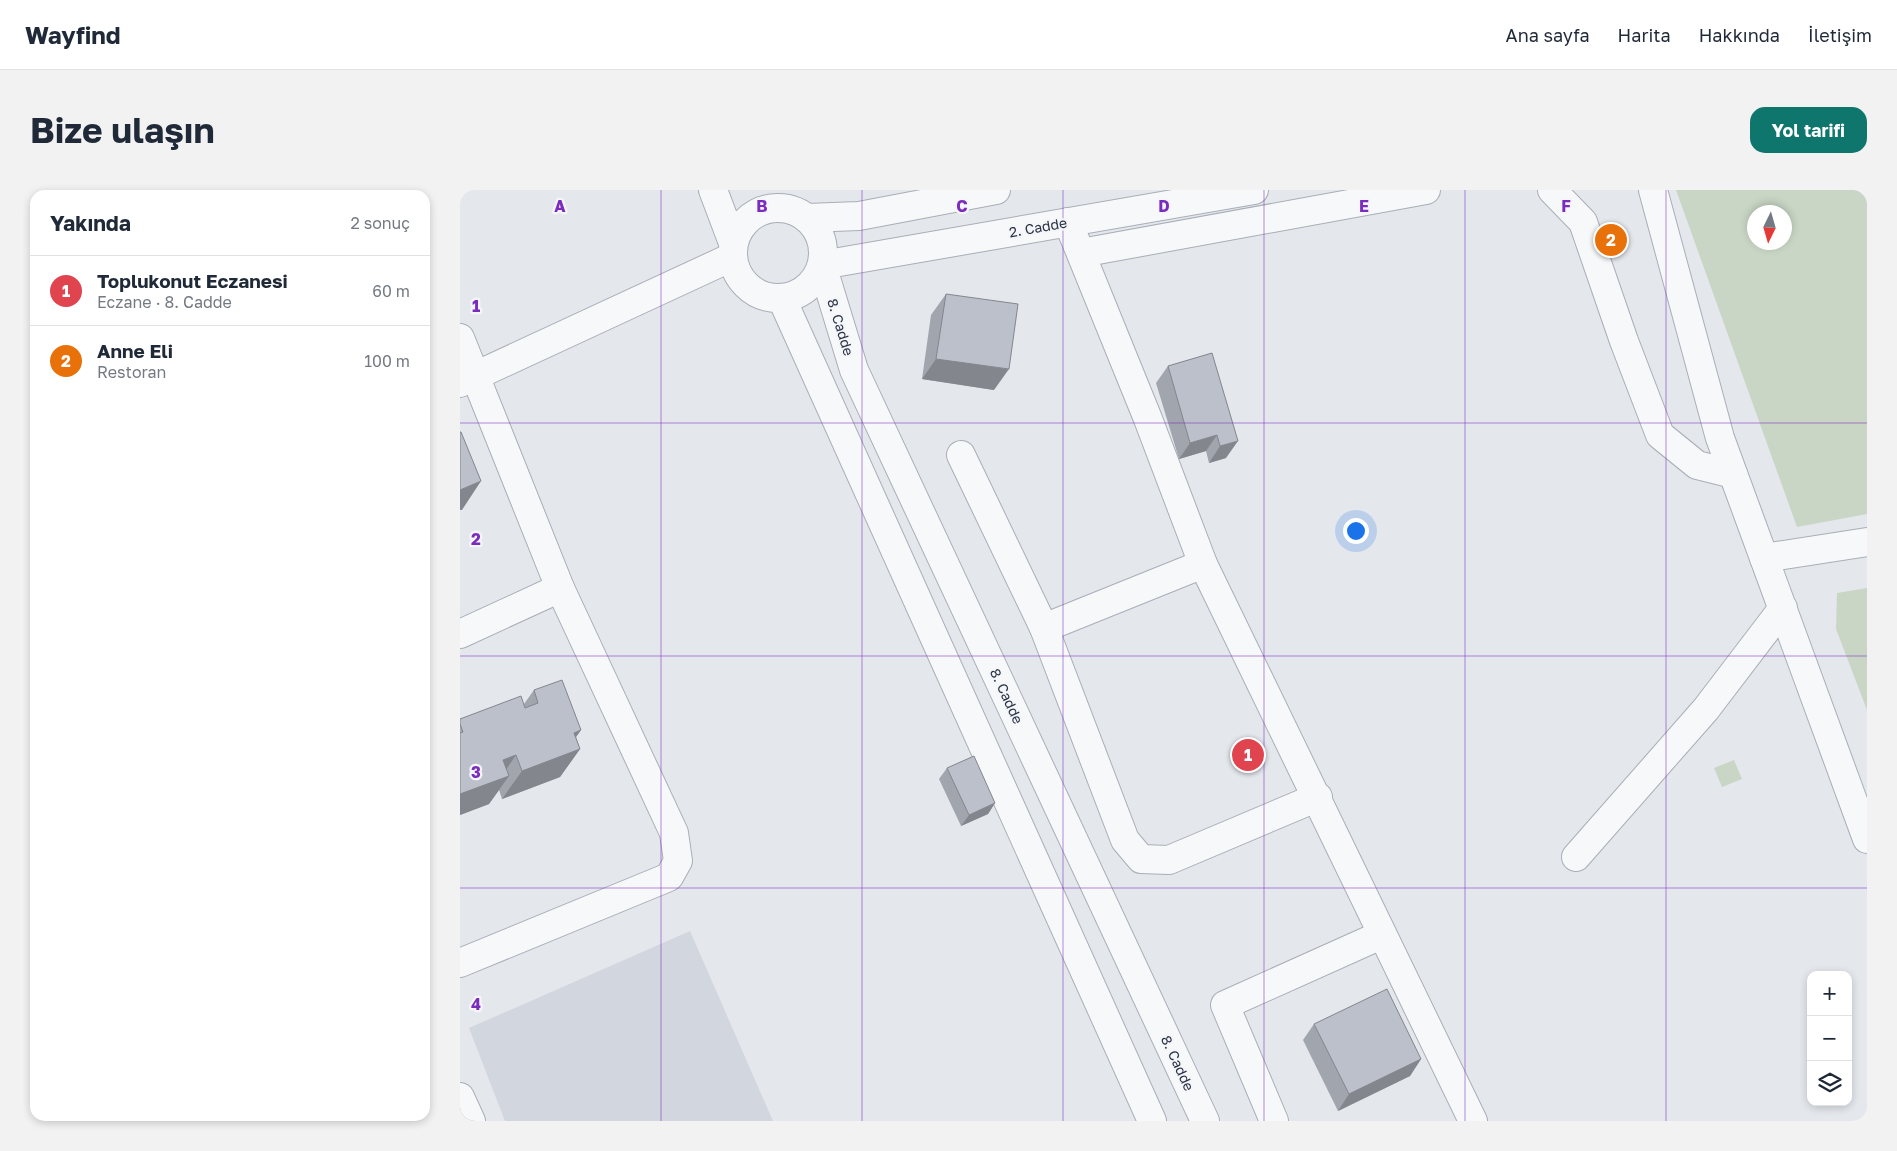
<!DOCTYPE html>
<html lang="tr">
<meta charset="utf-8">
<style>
:root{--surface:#fff;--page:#f2f2f3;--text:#1f2937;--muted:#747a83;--line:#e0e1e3;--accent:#0f766e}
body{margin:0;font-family:"Golos Text",sans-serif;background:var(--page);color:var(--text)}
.controls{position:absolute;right:15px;bottom:15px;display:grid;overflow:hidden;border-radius:10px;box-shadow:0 2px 8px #0003}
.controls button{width:45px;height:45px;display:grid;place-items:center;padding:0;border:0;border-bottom:1px solid var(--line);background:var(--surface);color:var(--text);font:25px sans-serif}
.compass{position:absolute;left:1287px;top:15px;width:45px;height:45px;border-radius:50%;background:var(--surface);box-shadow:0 2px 8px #0003;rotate:185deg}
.you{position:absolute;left:895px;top:340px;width:18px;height:18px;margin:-12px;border:4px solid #fff;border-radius:50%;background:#1a73e8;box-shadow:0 0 0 8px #1a73e833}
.badge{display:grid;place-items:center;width:32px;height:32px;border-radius:50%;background:var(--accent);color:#fff;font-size:16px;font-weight:700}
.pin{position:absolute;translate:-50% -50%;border:2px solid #fff;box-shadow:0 1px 5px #0006}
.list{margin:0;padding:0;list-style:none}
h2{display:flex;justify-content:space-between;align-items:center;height:65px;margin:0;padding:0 20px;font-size:21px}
h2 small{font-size:16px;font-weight:400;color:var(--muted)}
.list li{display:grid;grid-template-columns:32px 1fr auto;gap:15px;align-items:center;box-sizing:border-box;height:70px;padding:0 20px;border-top:1px solid var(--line)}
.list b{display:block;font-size:19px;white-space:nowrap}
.list p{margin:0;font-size:16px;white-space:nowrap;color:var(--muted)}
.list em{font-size:16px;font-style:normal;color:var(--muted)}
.icon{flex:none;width:28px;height:28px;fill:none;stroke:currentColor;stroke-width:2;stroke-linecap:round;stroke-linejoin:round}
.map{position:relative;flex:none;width:1407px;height:931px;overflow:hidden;border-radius:15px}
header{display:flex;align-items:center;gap:30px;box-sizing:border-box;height:70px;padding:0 25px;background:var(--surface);border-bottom:1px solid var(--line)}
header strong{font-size:24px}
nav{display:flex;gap:28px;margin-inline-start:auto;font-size:18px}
.intro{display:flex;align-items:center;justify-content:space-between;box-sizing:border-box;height:120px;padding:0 30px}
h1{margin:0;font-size:35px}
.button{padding:12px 22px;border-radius:15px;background:var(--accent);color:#fff;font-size:18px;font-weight:700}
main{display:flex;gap:30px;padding:0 30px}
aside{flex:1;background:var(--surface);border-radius:15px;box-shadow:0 2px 8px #0003}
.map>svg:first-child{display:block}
</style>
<header>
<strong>Wayfind</strong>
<nav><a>Ana sayfa</a><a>Harita</a><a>Hakkında</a><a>İletişim</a></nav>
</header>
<div class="intro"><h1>Bize ulaşın</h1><a class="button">Yol tarifi</a></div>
<main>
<aside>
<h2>Yakında<small>2 sonuç</small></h2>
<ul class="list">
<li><span class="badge" style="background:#e0444e">1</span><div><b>Toplukonut Eczanesi</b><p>Eczane · 8. Cadde</p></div><em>60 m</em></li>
<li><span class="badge" style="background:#e8710a">2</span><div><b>Anne Eli</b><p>Restoran</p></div><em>100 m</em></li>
</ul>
</aside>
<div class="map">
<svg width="1407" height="931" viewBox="0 0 1407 931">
<rect width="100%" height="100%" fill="#e4e7ec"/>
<polygon fill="#d2d6de" points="230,741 313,931 45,931 9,838"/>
<g fill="#c9d6c5" fill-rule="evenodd">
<path d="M1216 0H1407V324L1337 337ZM1294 22H1324V52H1294Z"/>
<polygon points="1407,398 1407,520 1376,439 1377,403"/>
<polygon points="1274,570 1282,589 1262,597 1254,578"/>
</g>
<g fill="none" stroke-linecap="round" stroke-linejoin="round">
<defs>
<g id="minor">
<polyline points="253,0 273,53"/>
<polyline points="1092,0 1123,32 1164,151 1200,245 1237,275 1273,284"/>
<polyline points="1193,0 1260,248 1407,649"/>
<circle cx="318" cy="63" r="45"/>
<polyline points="347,28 399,26 536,0"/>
<polyline points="608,32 688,229 743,374"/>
<polyline points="621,63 966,0"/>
<polyline points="322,109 692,931"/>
<polyline points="0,148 100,398 214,643 218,671 209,687 0,773"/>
<polyline points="0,193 272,67"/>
<polyline points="501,265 584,438 743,374 1013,931"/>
<polyline points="1304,368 1407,352"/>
<polyline points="584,438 665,650 681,669 709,670 858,607"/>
<polyline points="0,444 100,398"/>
<polyline points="1116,667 1246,519 1323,418"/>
<polyline points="0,907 11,931"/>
<polyline points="745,931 394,180 362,75 794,0"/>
<polyline points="814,931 765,815 921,745"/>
</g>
</defs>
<use href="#minor" stroke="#a9aeb7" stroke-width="30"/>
<use href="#minor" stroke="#f7f8fa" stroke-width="28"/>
</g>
<g fill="#a1a5ae">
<polygon points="486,104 534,200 462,189 471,125"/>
<polygon points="752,163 766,268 749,273 746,261 719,269 696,193 708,176"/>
<polygon points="74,500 121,540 116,547 120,559 100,587 42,609 39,600 29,614 0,625 0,529 64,514"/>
<polygon points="487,578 535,613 528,624 501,636 479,589"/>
<polygon points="854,834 961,869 950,886 878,921 843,850"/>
</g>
<g fill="#83868d">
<polygon points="476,169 549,179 534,200 462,189"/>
<polygon points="757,245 746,261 719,269 730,253"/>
<polygon points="778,251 766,268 749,273 760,256"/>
<polygon points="21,291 2,320 0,320 0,300"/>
<polygon points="121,540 103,565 120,559 100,587 42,609 62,581 114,543"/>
<polygon points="56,565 39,590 49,586 29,614 0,625 0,604 43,570"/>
<polygon points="535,613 528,624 501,636 509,625"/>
<polygon points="961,869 950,886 878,921 889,904"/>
</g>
<g fill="#bbc0ca" stroke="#83868d">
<polygon points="486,104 558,114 549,179 476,169"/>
<polygon points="752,163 778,251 760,256 757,245 730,253 708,176"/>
<polygon points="0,242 1,242 21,291 0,300"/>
<polygon points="102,490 121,540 114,543 120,559 62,581 56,565 43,570 49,586 0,604 0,543 3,542 0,534 0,529 61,506 65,518 78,513 74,500"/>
<polygon points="514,566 535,613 509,625 487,578"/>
<polygon points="927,799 961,869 889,904 854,834"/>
</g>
<path fill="none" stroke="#7b2cbf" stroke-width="1" stroke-opacity="0.55" d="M201 0V931M402 0V931M603 0V931M804 0V931M1005 0V931M1206 0V931M0 233H1407M0 466H1407M0 698H1407"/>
<g text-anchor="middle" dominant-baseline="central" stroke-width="4.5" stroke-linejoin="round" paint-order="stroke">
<g font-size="14" fill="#2b3445" stroke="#f4f6f9">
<text transform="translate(578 37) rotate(-10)">2. Cadde</text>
<text transform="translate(381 137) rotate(73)">8. Cadde</text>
<text transform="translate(547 506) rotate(65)">8. Cadde</text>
<text transform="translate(718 873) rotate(65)">8. Cadde</text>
</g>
</g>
<g font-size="16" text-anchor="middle" font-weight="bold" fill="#7b2cbf" stroke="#f4f6f9" stroke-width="4.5" stroke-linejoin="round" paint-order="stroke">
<text x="100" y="22">A</text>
<text x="302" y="22">B</text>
<text x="502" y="22">C</text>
<text x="704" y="22">D</text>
<text x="904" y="22">E</text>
<text x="1106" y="22">F</text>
<text x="16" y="122">1</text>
<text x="16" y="355">2</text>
<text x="16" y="588">3</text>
<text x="16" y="820">4</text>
</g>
</svg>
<div class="controls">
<button>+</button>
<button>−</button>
<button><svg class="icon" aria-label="layers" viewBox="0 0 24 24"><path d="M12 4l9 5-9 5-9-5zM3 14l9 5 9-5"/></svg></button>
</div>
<svg class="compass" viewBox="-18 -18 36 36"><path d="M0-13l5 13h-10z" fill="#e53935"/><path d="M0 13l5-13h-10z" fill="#747a83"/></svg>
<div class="you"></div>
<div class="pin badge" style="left:788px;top:565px;background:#e0444e">1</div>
<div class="pin badge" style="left:1151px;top:50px;background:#e8710a">2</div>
</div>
</main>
